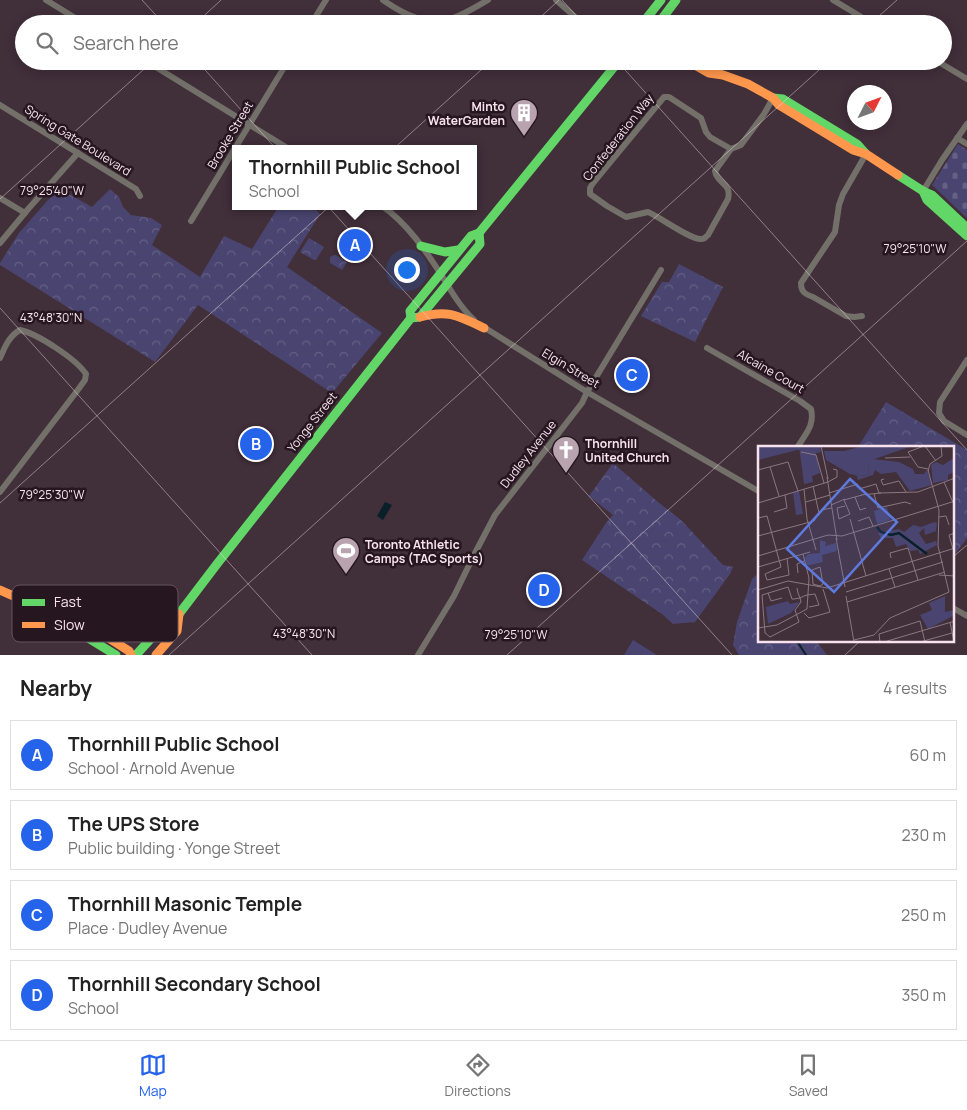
<!DOCTYPE html>
<meta charset="utf-8">
<style>
:root{--surface:#fff;--page:#f6f6f6;--text:#222;--muted:#767676;--line:#e0e0e0;--accent:#2563eb}
body{margin:0;font-family:Manrope,sans-serif;background:var(--page);color:var(--text)}
.compass{position:absolute;left:847px;top:85px;width:45px;height:45px;border-radius:50%;background:var(--surface);box-shadow:0 2px 12px #0003;rotate:48deg}
.you{position:absolute;left:406px;top:269px;width:18px;height:18px;margin:-12px;border:4px solid #fff;border-radius:50%;background:#1a73e8;box-shadow:0 0 0 8px #1a73e833}
.badge{display:grid;place-items:center;width:32px;height:32px;border-radius:50%;background:var(--accent);color:#fff;font-size:16px;font-weight:700}
.pin{position:absolute;translate:-50% -50%;border:2px solid #fff;box-shadow:0 1px 5px #0006}
.popup{position:absolute;left:232px;top:145px;width:245px;height:65px;box-sizing:border-box;display:grid;place-content:center;border-radius:0px;background:var(--surface);filter:drop-shadow(0 1px 4px #0005);font-size:16px;white-space:nowrap;color:var(--muted)}
.popup b{font-size:19px;color:var(--text)}
.popup::after{content:'';position:absolute;left:50%;top:100%;margin-left:-10px;border:10px solid transparent;border-top-color:var(--surface)}
.list{margin:0;padding:0;list-style:none}
h2{display:flex;justify-content:space-between;align-items:center;height:65px;margin:0;padding:0 20px;font-size:21px}
h2 small{font-size:16px;font-weight:400;color:var(--muted)}
.list li{display:grid;grid-template-columns:32px 1fr auto;gap:15px;align-items:center;box-sizing:border-box;height:70px;margin:0 10px 10px;padding:0 10px;border:1px solid var(--line);border-radius:0px}
.list b{display:block;font-size:19px;white-space:nowrap}
.list p{margin:0;font-size:16px;white-space:nowrap;color:var(--muted)}
.list em{font-size:16px;font-style:normal;color:var(--muted)}
.icon{flex:none;width:28px;height:28px;fill:none;stroke:currentColor;stroke-width:2;stroke-linecap:round;stroke-linejoin:round}
.map{position:relative;flex:none;width:967px;height:655px;overflow:hidden}
.search{position:absolute;background:var(--surface);box-shadow:0 2px 12px #0003;left:15px;right:15px;top:15px;height:55px;display:flex;align-items:center;gap:12px;box-sizing:border-box;padding:0 18px;border-radius:28px;color:var(--muted);font-size:19px}
.sheet{height:385px;background:var(--surface)}
nav{display:flex;justify-content:space-around;align-items:center;box-sizing:border-box;height:70px;border-top:1px solid var(--line);background:var(--surface);font-size:14px;color:var(--muted)}
nav a{display:grid;justify-items:center;gap:2px}
nav .on{color:var(--accent)}
.map>svg:first-child{display:block}
</style>
<div class="map">
<svg width="967" height="655" viewBox="0 0 967 655">
<defs>
<pattern id="forest-crowns" width="20" height="18" patternUnits="userSpaceOnUse" patternTransform="scale(1.25)"><rect width="20" height="18" fill="#4a4570"/><path d="M2 6a3 3 0 1 1 6 0M12 15a3 3 0 1 1 6 0" fill="none" stroke="#656085"/></pattern>
<pattern id="cemetery-stones" width="16" height="16" patternUnits="userSpaceOnUse" patternTransform="scale(1.25)"><rect width="16" height="16" fill="#4a4570"/><path d="M2 7V4a2 2 0 0 1 4 0v3zM10 15v-3a2 2 0 0 1 4 0v3z" fill="#656085"/></pattern>
</defs>
<rect width="100%" height="100%" fill="#412f3a"/>
<polygon fill="#4a4570" points="633,640 657,655 624,655"/>
<g fill="url(#forest-crowns)">
<polygon points="60,189 92,207 110,189 119,197 123,207 131,215 151,218 162,225 152,245 200,277 224,236 252,249 279,206 312,206 320,214 287,267 382,333 332,393 198,305 155,362 0,265 0,263 19,233 48,200"/>
<polygon points="309,238 324,247 316,260 314,260 300,252"/>
<polygon points="336,255 347,262 342,270 330,263 330,258 331,256"/>
<polygon points="679,264 723,287 695,342 641,316 662,282 669,282"/>
<polygon points="886,402 967,450 967,538 953,557 953,448 858,447"/>
<polygon points="613,463 658,502 681,520 723,565 733,567 730,574 695,622 673,624 662,614 582,560 606,523 613,515 589,496"/>
<polygon points="759,573 760,641 816,641 827,655 739,655 733,645 737,622 752,579"/>
</g>
<polygon fill="url(#cemetery-stones)" points="958,144 967,150 967,218 932,185"/>
<polygon fill="#092029" points="385,502 392,505 383,520 377,516"/>
<g fill="none" stroke-linecap="round" stroke-linejoin="round">
<polyline stroke="#092029" stroke-width="2" points="797,641 806,655"/>
<g stroke="#73706a" stroke-width="6">
<polyline points="46,0 85,24"/>
<path d="M383 0C403 14 427 27 453 18 465 14 476 7 488 0"/>
<polyline points="556,0 583,24"/>
<polyline points="833,0 873,24"/>
<polyline points="311,24 326,0"/>
<polyline points="146,61 289,149"/>
<polyline points="937,61 967,79"/>
<polyline points="0,105 136,189 140,196"/>
<polyline points="957,138 967,144"/>
<path d="M731 149 710 137 706 132 701 118 669 97H664L593 183 590 188V194L607 206 626 217 648 212C660 217 691 240 701 239 704 239 705 238 708 235L728 199C732 183 717 184 715 171L731 149 741 145 764 114 773 98"/>
<polyline points="923,191 942,160 967,124"/>
<polyline points="0,198 25,213"/>
<path d="M382 206C407 223 426 251 442 276 451 291 461 308 474 320"/>
<polyline points="191,221 288,61"/>
<polyline points="0,243 29,208 78,153"/>
<path d="M862 316 854 317 846 316 813 297C805 294 801 292 801 283L835 232 839 205 843 194 866 154"/>
<polyline points="482,326 587,392 760,492"/>
<path d="M707 348 800 401 811 409C815 426 805 434 797 448"/>
<path d="M0 358C5 347 9 336 20 330 38 334 76 359 86 374L85 380 77 391 0 492"/>
<polyline points="967,360 940,402 939,413 944,421 967,435"/>
<polyline points="953,608 967,616"/>
<polyline points="418,655 454,596 474,555 495,515 582,403 587,392 661,270"/>
</g>
<g stroke="#63d668" stroke-width="9">
<polyline points="642,24 661,0"/>
<polyline points="658,24 676,0"/>
<polyline points="702,61 719,73"/>
<polyline points="773,98 783,99 857,144 866,154"/>
<polyline points="898,175 923,191 932,195 967,228"/>
<polyline points="923,191 927,200 967,236"/>
<polyline points="421,246 445,252 458,250"/>
<polyline points="411,318 410,311 471,236 479,233 619,61"/>
<polyline points="68,620 75,630 116,655"/>
<polyline points="136,655 166,622 179,614 217,564 411,318 420,317 480,244 479,233"/>
</g>
<g stroke="#ff974d" stroke-width="9">
<polyline points="688,61 709,73 723,75 748,84 773,98 779,105 853,150 866,154 898,175"/>
<path d="M420 317C448 309 459 316 484 328"/>
<polyline points="0,590 68,620 82,621 129,651 131,655"/>
<polyline points="156,655 177,631 179,614"/>
</g>
</g>
<path fill="none" stroke="#f8e2ee" stroke-width="1" stroke-opacity="0.45" d="M142 0 164 24M562 0 584 24M195 24 221 0M533 24 559 0M870 24 897 0M197 61 732 655M617 61 967 450M0 199 153 61M0 308 312 655M0 503 491 61M953 557 967 545M169 655 829 61M507 655 967 241M845 655 860 641"/>
<defs>
<symbol id="building-pin" viewBox="-11 -11 22 30"><path d="M0 17L-7.5 6A9.5 9.5 0 1 1 7.5 6Z" fill="#b8a3af" stroke="#25161f"/><path d="M-4-6H4V6H1V3H-1V6H-4ZM-2.5-4.3h1.7v1.8h-1.7ZM.8-4.3h1.7v1.8H.8ZM-2.5-1h1.7V.8h-1.7ZM.8-1h1.7V.8H.8Z" fill="#fff"/></symbol>
<symbol id="church-pin" viewBox="-11 -11 22 30"><path d="M0 17L-7.5 6A9.5 9.5 0 1 1 7.5 6Z" fill="#b8a3af" stroke="#25161f"/><path d="M-1.2-6h2.4v3.5h3.3v2.4h-3.3V6h-2.4V-.1h-3.3v-2.4h3.3Z" fill="#fff"/></symbol>
<symbol id="stadium-pin" viewBox="-11 -11 22 30"><path d="M0 17L-7.5 6A9.5 9.5 0 1 1 7.5 6Z" fill="#b8a3af" stroke="#25161f"/><path d="M0-5a6.5 5 0 1 0 0 10a6.5 5 0 1 0 0-10ZM-3.5-1.8h7v3.6h-7Z" fill="#fff"/></symbol>
</defs>
<g fill-rule="evenodd">
<use href="#building-pin" x="508" y="97" width="32" height="43"/>
<use href="#church-pin" x="550" y="434" width="32" height="43"/>
<use href="#stadium-pin" x="330" y="535" width="32" height="43"/>
</g>
<g text-anchor="middle" dominant-baseline="central" stroke-width="5" stroke-linejoin="round" paint-order="stroke">
<g font-size="12" font-weight="bold" fill="#f8e2ee" stroke="#25161f" text-anchor="start">
<text x="505" y="106" text-anchor="end">Minto<tspan x="505" dy="14">WaterGarden</tspan></text>
<text x="585" y="443">Thornhill<tspan x="585" dy="14">United Church</tspan></text>
<text x="365" y="544">Toronto Athletic<tspan x="365" dy="14">Camps (TAC Sports)</tspan></text>
</g>
<g font-size="12" fill="#f8e2ee" stroke="#25161f">
<text transform="translate(230 135) rotate(-59)">Brooke Street</text>
<text transform="translate(618 137) rotate(-52)">Confederation Way</text>
<text transform="translate(78 140) rotate(32)">Spring Gate Boulevard</text>
<text transform="translate(571 368) rotate(31)">Elgin Street</text>
<text transform="translate(771 371) rotate(30)">Alcaine Court</text>
<text transform="translate(312 422) rotate(-52)">Yonge Street</text>
<text transform="translate(528 454) rotate(-52)">Dudley Avenue</text>
</g>
</g>
<g transform="translate(758 446)">
<rect width="196" height="196" fill="#412f3a"/>
<path d="M0 0H62L63 6 39 4 0 14ZM105 0H154L108 16 111 21 110 30 92 28 68 14 66 5H86Z" fill="#4a4570"/>
<path d="M41 0 63 7H58L62 27 54 30 55 36 46 38ZM196 12V26L190 29V34L175 37 173 19 178 16 185 19ZM115 13 141 16 155 23 157 28H166L169 24 174 39 152 45 138 26 123 28 117 24 115 29 100 34 99 30 92 28 110 30 111 21 107 15ZM41 45 45 68 38 69 35 47ZM129 61 132 74 119 78 116 65ZM176 76 179 77 178 85 167 89 166 82 161 87 168 98 178 95 179 99 162 108 160 104 152 105 148 98 138 101 135 92H123L120 87 141 83 146 86 155 79 163 81ZM62 94 68 96 67 100 78 97 79 105 64 109 65 116 48 120 47 111 50 108 62 107ZM187 150V166L196 164 195 170 170 183 162 169 174 164 171 157ZM30 155 32 158 42 156 33 167 10 178 8 161Z" fill="#4a4570"/>
<path fill="none" stroke="#092029" stroke-width="2.5" d="M119 81 123 86 133 89 141 87 169 108"/>
<path fill="none" stroke="#8a7782" stroke-width="1" d="M63 0 70 33M166 0 150 6 160 21 170 23M167 0 178 15M43 6 58 9 66 37M127 12 152 11M12 21 21 50M0 24 30 16 40 45M170 24 181 64 180 100 191 146M170 25 172 18 184 10 183 0M69 31 79 94M126 33 123 34 125 39 141 35 148 46M70 36 79 31V24L75 23M186 36 197 61M55 40 61 67M46 43 49 73 58 104M101 43 118 38 121 47M71 47 100 38M121 47 160 46 197 32M116 48 120 62 147 56 153 58M103 49 123 47M97 51 102 64 108 62M86 54 92 68 81 73 79 62 87 60M86 54 104 49M48 56 72 49M0 57 70 36M73 59 87 53M16 66 29 62 27 49M181 71 188 70 191 79M0 72 9 70 23 121 7 128 9 134 31 129 29 112M92 73 108 130M100 75 111 71 115 80M0 90 56 75 63 64 74 62M78 92 87 141M195 103 191 89 197 87M0 110 70 89 84 90 194 56M133 112 132 107 150 102 160 134M0 121 52 106M62 121 65 138 62 140 55 138 54 124ZM131 123 137 141M40 127 39 118 46 115M181 129 197 130M39 142 40 147 42 152 43 156 37 164 41 176 12 191 7 187 4 149 30 141 34 153H36L42 152 46 150 49 149 57 148 61 159 51 161M0 144 30 135 69 142 197 102M88 146 185 116M10 147 13 155 24 152M88 150 96 196M89 156 187 126M46 167 51 172 72 166 65 143M192 176 196 196M0 182 19 179 49 163 51 132 45 108M96 194 116 189 132 172 191 146M122 196 121 188 162 175 167 196M126 196 197 175M162 196 194 187"/>
<path fill="#5f7adf" fill-opacity="0.15" stroke="#5f7adf" stroke-width="2.5" d="M92 33 139 76 76 146 29 103Z"/>
<rect width="196" height="196" fill="none" stroke="#f8e2ee" stroke-width="2.5"/>
</g>
<rect x="12" y="585" width="166" height="57" rx="8" fill="#25161f" stroke="#64535d" stroke-width="1"/>
<rect x="22" y="599" width="23" height="7" fill="#63d668"/>
<rect x="22" y="622" width="23" height="6" fill="#ff974d"/>
<g font-size="14" fill="#f8e2ee">
<text x="54" y="607">Fast</text>
<text x="54" y="630">Slow</text>
</g>
<g font-size="12" text-anchor="middle" fill="#f8e2ee" stroke="#25161f" stroke-width="5" stroke-linejoin="round" paint-order="stroke">
<text x="52" y="195">79°25'40"W</text>
<text x="915" y="253">79°25'10"W</text>
<text x="51" y="322">43°48'30"N</text>
<text x="52" y="499">79°25'30"W</text>
<text x="304" y="638">43°48'30"N</text>
<text x="516" y="639">79°25'10"W</text>
</g>
</svg>
<svg class="compass" viewBox="-18 -18 36 36"><path d="M0-13l5 13h-10z" fill="#e53935"/><path d="M0 13l5-13h-10z" fill="#767676"/></svg>
<div class="you"></div>
<div class="pin badge" style="left:355px;top:245px">A</div>
<div class="popup"><b>Thornhill Public School</b>School</div>
<div class="pin badge" style="left:256px;top:444px">B</div>
<div class="pin badge" style="left:632px;top:375px">C</div>
<div class="pin badge" style="left:544px;top:590px">D</div>
<div class="search"><svg class="icon" aria-label="search" viewBox="0 0 24 24"><circle cx="10" cy="10" r="6"/><path d="M15 15l6 6"/></svg>Search here</div>
</div>
<section class="sheet">
<h2>Nearby<small>4 results</small></h2>
<ul class="list">
<li><span class="badge">A</span><div><b>Thornhill Public School</b><p>School · Arnold Avenue</p></div><em>60 m</em></li>
<li><span class="badge">B</span><div><b>The UPS Store</b><p>Public building · Yonge Street</p></div><em>230 m</em></li>
<li><span class="badge">C</span><div><b>Thornhill Masonic Temple</b><p>Place · Dudley Avenue</p></div><em>250 m</em></li>
<li><span class="badge">D</span><div><b>Thornhill Secondary School</b><p>School</p></div><em>350 m</em></li>
</ul>
</section>
<nav>
<a class="on"><svg class="icon" aria-label="map" viewBox="0 0 24 24"><path d="M3 6l6-2 6 2 6-2v14l-6 2-6-2-6 2zM9 4v14M15 6v14"/></svg>Map</a>
<a><svg class="icon" aria-label="directions" viewBox="0 0 24 24"><path d="M12 3l9 9-9 9-9-9zM9 14v-3h6M13 9l2 2-2 2"/></svg>Directions</a>
<a><svg class="icon" aria-label="saved" viewBox="0 0 24 24"><path d="M7 4h10v16l-5-4-5 4z"/></svg>Saved</a>
</nav>
